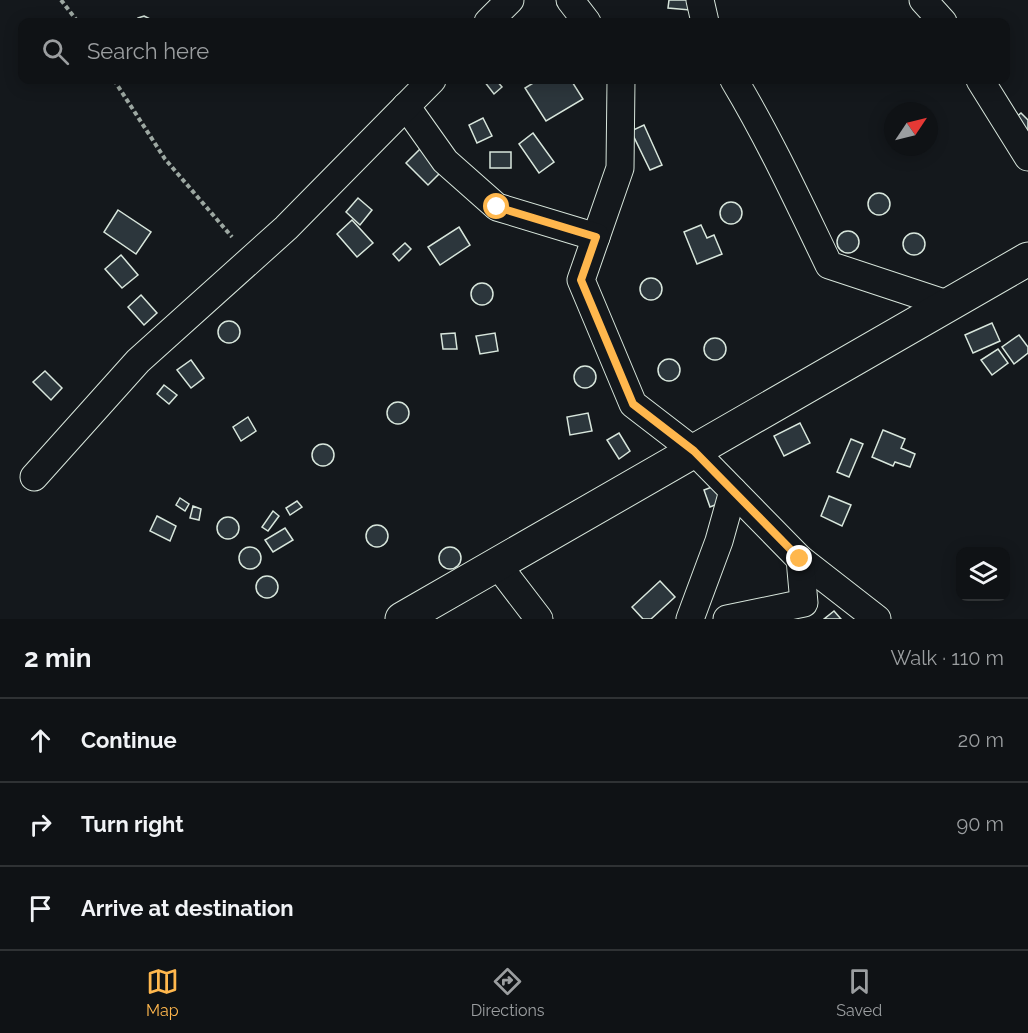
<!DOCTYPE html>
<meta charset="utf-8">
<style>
:root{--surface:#0f1215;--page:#1d2022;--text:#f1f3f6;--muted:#9b9ea0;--line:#2f3234;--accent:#ffb74d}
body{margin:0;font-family:Raleway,sans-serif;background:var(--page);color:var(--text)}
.controls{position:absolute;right:18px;bottom:18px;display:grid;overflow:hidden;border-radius:12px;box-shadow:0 3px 15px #0003}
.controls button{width:54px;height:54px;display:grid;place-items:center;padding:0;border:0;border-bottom:2px solid var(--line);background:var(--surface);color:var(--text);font:30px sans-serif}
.compass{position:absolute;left:884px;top:102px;width:54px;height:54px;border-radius:50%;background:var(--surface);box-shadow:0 3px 15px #0003;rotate:55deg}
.stop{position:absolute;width:18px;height:18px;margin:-14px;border:4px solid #ffb74d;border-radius:50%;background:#fff}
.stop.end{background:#ffb74d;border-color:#fff;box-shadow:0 2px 6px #0008}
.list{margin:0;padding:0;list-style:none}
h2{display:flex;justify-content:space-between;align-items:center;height:78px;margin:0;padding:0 24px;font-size:26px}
h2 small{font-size:20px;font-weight:400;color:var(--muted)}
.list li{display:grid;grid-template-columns:39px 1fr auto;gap:18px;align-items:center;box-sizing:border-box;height:84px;padding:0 24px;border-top:2px solid var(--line)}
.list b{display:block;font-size:22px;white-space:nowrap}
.list em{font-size:20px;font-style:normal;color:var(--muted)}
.icon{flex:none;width:33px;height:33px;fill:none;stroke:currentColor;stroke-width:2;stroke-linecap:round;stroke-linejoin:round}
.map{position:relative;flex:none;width:1028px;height:619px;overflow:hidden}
.search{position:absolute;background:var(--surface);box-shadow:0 3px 15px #0003;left:18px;right:18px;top:18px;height:66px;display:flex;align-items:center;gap:15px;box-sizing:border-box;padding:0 21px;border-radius:12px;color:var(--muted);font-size:22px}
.sheet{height:330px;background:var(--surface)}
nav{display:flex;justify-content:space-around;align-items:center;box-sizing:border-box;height:84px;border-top:2px solid var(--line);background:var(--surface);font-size:16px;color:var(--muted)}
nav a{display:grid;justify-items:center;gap:3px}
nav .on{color:var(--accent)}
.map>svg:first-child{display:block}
</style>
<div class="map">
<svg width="1028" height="619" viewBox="0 0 1028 619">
<rect width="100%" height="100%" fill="#14181c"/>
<g fill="#2c363c" stroke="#d8e6dc" stroke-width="1.5">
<polygon points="669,0 691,0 690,10 668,8"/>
<polygon points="144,16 150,19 154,22 134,22 138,18"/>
<polygon points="486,80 496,80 502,87 494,94 484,81"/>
<polygon points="538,80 571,80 583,99 546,121 525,88"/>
<polygon points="1021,113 1028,120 1028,147 1008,124"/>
<polygon points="483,118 492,136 477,143 469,125"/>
<polygon points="644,125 662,165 650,170 631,131"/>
<polygon points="533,133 554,162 539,173 519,144"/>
<polygon points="420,149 442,171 428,185 406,163"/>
<rect x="490" y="152" width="21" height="16"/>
<circle cx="879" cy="204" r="11"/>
<polygon points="358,198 372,210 360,225 346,212"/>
<circle cx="731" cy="213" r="11"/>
<polygon points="118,210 151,232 136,254 104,232"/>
<polygon points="352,220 373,243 357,257 337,234"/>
<polygon points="701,225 707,238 714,235 722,254 697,264 684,232"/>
<polygon points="459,227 470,245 440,265 428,247"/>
<circle cx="848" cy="242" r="11"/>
<circle cx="914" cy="244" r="11"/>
<polygon points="405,243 411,249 399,261 393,254"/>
<polygon points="121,255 138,275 122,288 105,269"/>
<circle cx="651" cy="289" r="11"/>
<circle cx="482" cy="294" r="11"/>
<polygon points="141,295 157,313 144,325 128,307"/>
<circle cx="229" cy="332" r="11"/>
<polygon points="992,323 1000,341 973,353 965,335"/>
<polygon points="455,333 457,349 443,349 441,334"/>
<polygon points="495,333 498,351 480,354 476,336"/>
<polygon points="1019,335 1028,347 1028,353 1014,364 1002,347"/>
<circle cx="715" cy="349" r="11"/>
<polygon points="998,349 1008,363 992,375 981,360"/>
<circle cx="669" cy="370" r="11"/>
<polygon points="191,360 204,378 191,388 177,370"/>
<circle cx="585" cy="377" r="11"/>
<polygon points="45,371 62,388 51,400 33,382"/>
<polygon points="164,385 177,395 169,404 157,394"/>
<circle cx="398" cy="413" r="11"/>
<polygon points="588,413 592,431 570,435 567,417"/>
<polygon points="248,417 256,431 241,441 233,427"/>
<polygon points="800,423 810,443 784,456 774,436"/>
<polygon points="883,430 905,439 901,448 915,454 910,467 895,462 893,466 872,457"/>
<polygon points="619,433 630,451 619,459 607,440"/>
<polygon points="851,439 863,444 849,477 837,472"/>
<circle cx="323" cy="455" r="11"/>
<polygon points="720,484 725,501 710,507 704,490"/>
<polygon points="829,496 851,505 842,526 821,516"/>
<polygon points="180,498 189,504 185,511 176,505"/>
<polygon points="297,501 302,507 290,515 286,508"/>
<polygon points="193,506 201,509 199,520 190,518"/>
<polygon points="273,511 279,516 268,531 262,527"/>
<polygon points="157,516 176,526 170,541 150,531"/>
<circle cx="228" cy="528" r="11"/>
<circle cx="377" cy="536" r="11"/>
<polygon points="285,528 293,540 273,552 265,540"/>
<circle cx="250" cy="558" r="11"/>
<circle cx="450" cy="558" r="11"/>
<circle cx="267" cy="587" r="11"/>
<polygon points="660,581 675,597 651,619 643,619 632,607"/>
<polygon points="834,611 841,619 824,619"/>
</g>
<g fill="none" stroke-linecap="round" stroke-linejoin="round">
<defs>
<g id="minor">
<polyline points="570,0 587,22"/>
<polyline points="700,0 705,22"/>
<polyline points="923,0 943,22"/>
<polyline points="488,22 510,0"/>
<polyline points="621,80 620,168 581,280 633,404 694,451 800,559 877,619"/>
<path d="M734 80C770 140 799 203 829 265L950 305"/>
<polyline points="980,80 1028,157"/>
<polyline points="406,106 445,161 497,207 596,237"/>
<polyline points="34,477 138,361 286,228 432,80"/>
<polyline points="497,564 539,619"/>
<polyline points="690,619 719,541 733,491"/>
<polyline points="727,619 804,603 800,559"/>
</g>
<polyline id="tertiary" points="402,619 1028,259"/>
</defs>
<use href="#minor" stroke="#d8e6dc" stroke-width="29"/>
<use href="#tertiary" stroke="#d8e6dc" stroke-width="35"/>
<g stroke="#9da8a2" stroke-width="4" stroke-dasharray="4.5 3" stroke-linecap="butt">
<polyline points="61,0 78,22"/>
<polyline points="114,80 165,159 232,237"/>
</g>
<use href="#minor" stroke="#14181c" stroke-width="27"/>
<use href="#tertiary" stroke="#14181c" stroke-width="33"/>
</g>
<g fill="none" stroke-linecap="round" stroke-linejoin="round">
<polyline stroke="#ffb74d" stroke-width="8" points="497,207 596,237 581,280 633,404 694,451 800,559"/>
</g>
</svg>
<div class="controls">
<button><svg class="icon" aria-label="layers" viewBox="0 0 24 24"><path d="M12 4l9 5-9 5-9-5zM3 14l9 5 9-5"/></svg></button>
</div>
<svg class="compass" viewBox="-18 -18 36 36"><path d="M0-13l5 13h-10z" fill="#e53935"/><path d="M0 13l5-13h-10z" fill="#9b9ea0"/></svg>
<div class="stop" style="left:497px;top:207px"></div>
<div class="stop end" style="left:800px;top:559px"></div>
<div class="search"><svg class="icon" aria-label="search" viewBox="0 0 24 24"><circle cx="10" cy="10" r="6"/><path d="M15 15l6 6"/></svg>Search here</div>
</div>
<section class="sheet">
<h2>2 min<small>Walk · 110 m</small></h2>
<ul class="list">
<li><svg class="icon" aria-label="ahead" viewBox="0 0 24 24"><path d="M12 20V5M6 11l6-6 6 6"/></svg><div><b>Continue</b></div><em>20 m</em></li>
<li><svg class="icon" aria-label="right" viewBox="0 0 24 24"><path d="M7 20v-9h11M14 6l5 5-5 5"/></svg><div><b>Turn right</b></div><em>90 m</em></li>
<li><svg class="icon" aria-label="arrive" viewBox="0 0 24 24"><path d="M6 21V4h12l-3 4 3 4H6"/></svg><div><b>Arrive at destination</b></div></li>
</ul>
</section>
<nav>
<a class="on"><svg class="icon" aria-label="map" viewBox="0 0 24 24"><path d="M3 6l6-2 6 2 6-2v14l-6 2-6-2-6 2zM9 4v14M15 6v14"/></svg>Map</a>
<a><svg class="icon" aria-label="directions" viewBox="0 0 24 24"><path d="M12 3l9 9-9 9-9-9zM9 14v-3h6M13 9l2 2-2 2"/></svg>Directions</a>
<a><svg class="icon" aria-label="saved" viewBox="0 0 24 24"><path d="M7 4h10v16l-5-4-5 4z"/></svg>Saved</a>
</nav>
